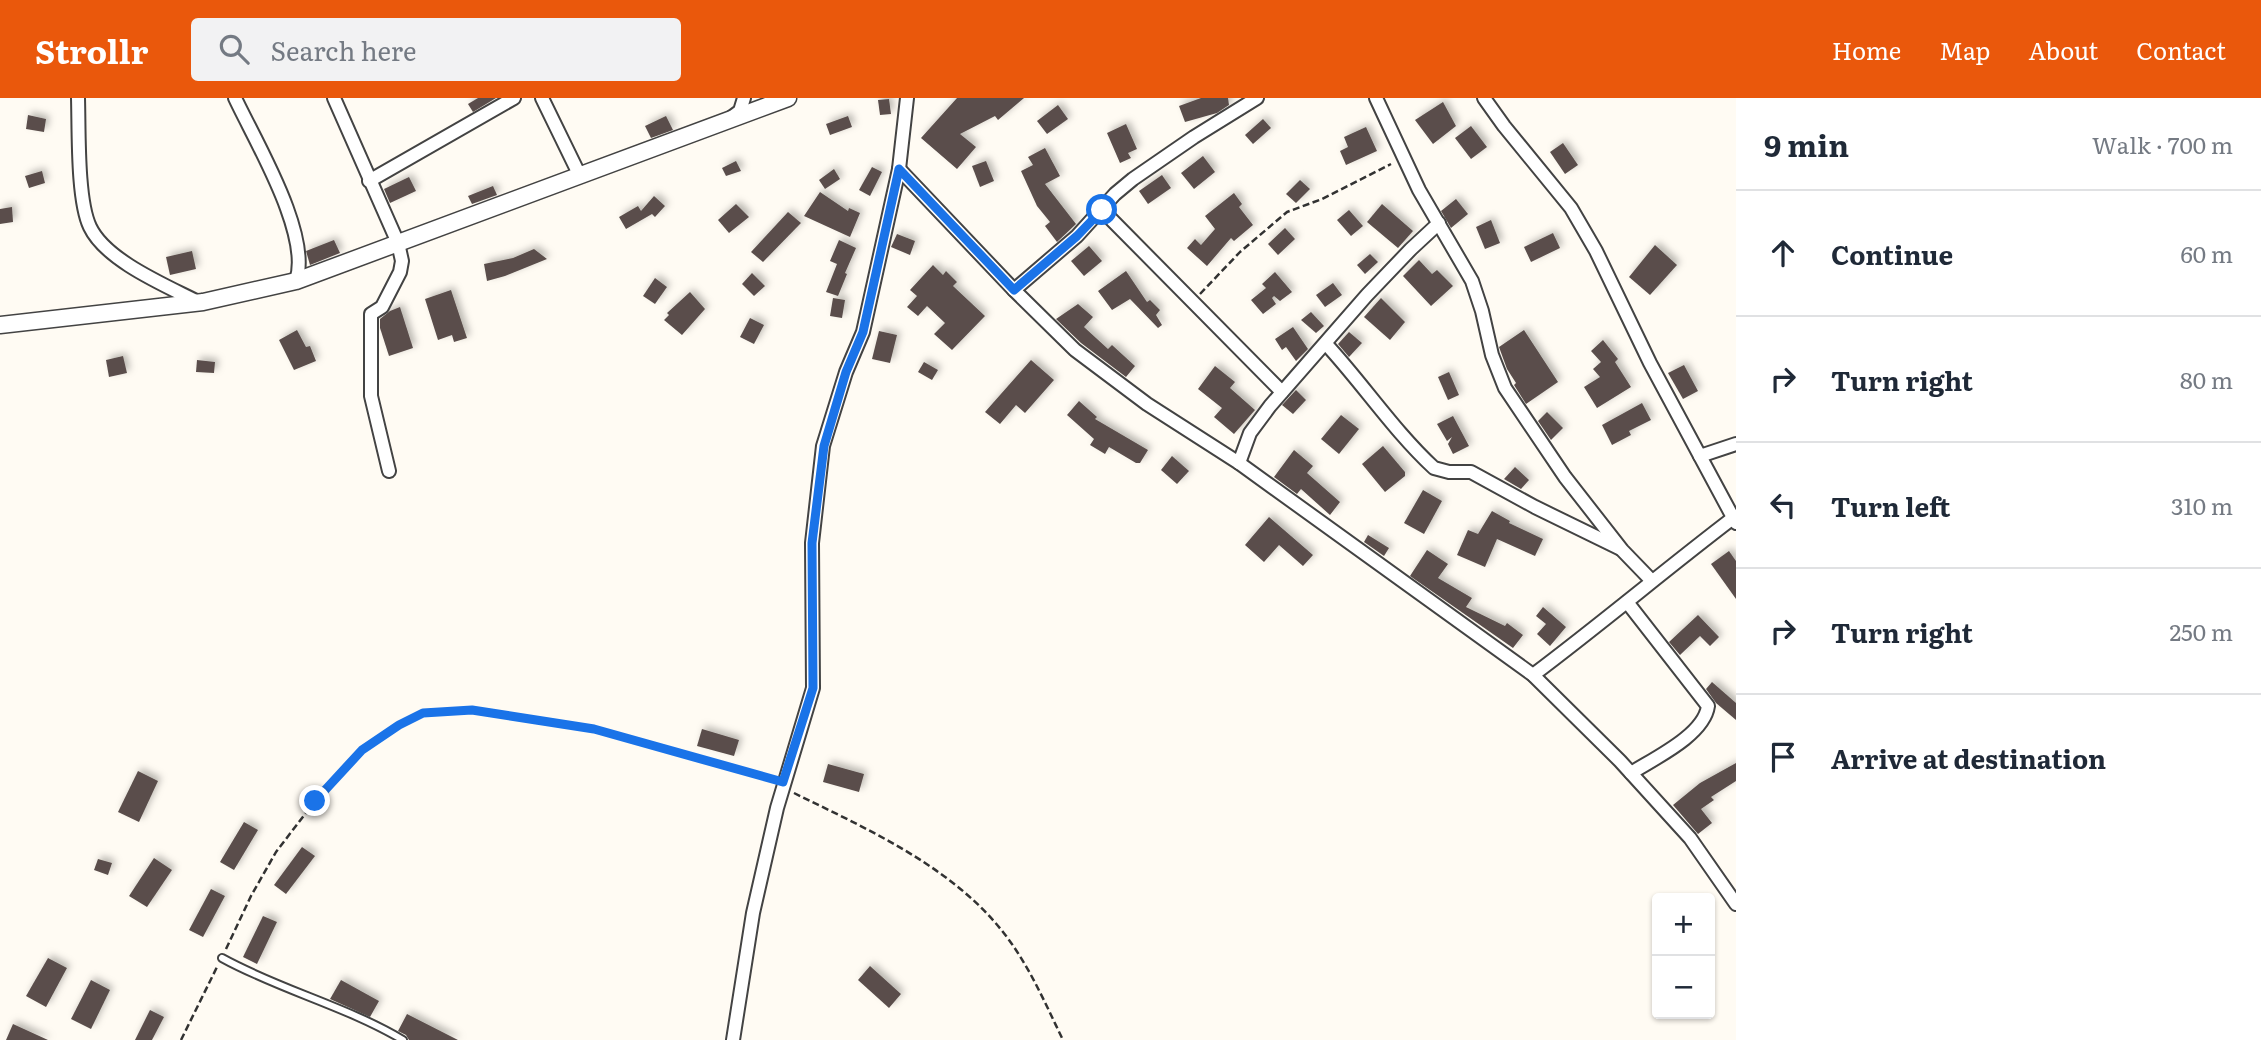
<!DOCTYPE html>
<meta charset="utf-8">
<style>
:root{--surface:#fff;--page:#f2f2f3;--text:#1f2937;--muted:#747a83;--line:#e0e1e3;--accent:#ea580c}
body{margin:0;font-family:Literata,serif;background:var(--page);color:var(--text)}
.controls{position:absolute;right:21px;bottom:21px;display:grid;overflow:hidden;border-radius:7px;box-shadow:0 2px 5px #0004}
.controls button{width:63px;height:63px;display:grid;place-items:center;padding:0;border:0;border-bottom:2px solid var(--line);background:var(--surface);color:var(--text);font:35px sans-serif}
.stop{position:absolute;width:21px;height:21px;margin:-16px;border:5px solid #1a73e8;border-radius:50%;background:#fff}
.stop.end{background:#1a73e8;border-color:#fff;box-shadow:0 2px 7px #0008}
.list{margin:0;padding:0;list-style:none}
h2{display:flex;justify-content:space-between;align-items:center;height:91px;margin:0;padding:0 28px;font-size:30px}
h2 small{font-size:23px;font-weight:400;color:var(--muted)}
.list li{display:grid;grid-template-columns:46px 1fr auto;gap:21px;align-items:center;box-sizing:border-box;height:126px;padding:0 28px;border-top:2px solid var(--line)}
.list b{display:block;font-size:26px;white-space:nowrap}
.list em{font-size:23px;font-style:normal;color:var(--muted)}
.icon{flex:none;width:38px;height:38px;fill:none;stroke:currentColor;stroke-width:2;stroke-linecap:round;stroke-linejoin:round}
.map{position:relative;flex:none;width:1736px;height:942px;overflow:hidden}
header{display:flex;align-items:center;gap:42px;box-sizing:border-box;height:98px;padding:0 35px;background:var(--accent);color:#fff}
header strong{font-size:33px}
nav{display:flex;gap:38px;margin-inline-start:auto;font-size:24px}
.search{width:490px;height:63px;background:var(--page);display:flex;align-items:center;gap:18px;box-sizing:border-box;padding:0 24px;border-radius:7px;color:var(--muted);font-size:26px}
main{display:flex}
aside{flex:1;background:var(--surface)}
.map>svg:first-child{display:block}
</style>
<header>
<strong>Strollr</strong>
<div class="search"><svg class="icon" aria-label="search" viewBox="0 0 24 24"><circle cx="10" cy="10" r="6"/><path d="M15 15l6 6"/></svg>Search here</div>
<nav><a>Home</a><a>Map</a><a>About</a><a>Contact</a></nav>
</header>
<main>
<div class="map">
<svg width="1736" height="942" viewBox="0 0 1736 942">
<defs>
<filter id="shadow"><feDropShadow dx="3.5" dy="-3.5" stdDeviation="3.5" flood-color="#0004"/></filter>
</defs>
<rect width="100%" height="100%" fill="#fffbf3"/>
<g fill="#5a4e4b" filter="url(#shadow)">
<polygon points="478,0 496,0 473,14 468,6"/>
<polygon points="957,0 1024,0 998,22 995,18 960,36 976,49 957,71 921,40"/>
<polygon points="1201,0 1228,0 1229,7 1217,15 1185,24 1179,8"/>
<polygon points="889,1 891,16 880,17 878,2"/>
<polygon points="1443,4 1456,28 1433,46 1415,22"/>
<polygon points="1058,7 1068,21 1047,36 1037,23"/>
<polygon points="28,17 46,21 44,34 26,31"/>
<polygon points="666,18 673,32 651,40 645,28"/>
<polygon points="848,18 852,29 830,37 826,26"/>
<polygon points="1263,21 1271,30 1253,46 1245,37"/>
<polygon points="1126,26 1137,51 1128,55 1131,60 1120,65 1107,35"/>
<polygon points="1471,28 1487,49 1471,61 1455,40"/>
<polygon points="1366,29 1377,53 1346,67 1340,53 1348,49 1344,39"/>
<polygon points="1563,45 1578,67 1565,76 1550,54"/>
<polygon points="1045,50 1060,78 1045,86 1076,126 1057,144 1045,128 1050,124 1037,108 1021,73 1033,67 1028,59"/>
<polygon points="1203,58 1215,74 1194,91 1181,75"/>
<polygon points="736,63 741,73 726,78 722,70"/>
<polygon points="986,63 994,83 980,89 972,68"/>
<polygon points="872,69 882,74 870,98 859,92"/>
<polygon points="834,71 840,81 825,91 819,82"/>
<polygon points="42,73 45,85 29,90 25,78"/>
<polygon points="1162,77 1171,90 1148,106 1139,93"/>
<polygon points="409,79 416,93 390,105 384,91"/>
<polygon points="1300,82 1310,91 1296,105 1286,96"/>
<polygon points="493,88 497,97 472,106 468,98"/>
<polygon points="820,94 848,113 849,110 860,115 850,139 804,118"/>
<polygon points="1234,95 1242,106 1239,109 1253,127 1234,143 1231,140 1207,168 1187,150 1195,141 1201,147 1215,131 1205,118"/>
<polygon points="654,98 665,108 655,119 652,116 626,131 619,119 638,108 641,113"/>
<polygon points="1456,101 1468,116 1451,130 1441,113"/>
<polygon points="736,106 749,119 729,135 718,122"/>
<polygon points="1382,106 1413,133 1398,150 1367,124"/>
<polygon points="12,109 13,124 0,126 0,111"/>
<polygon points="1349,112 1363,128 1351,138 1337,122"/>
<polygon points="788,114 801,125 763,164 751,154"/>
<polygon points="1491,122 1500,145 1485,151 1476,129"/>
<polygon points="1285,130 1295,141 1278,157 1268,146"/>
<polygon points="1553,135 1560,150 1531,164 1524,149"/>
<polygon points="897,136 915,143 910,157 891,149"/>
<polygon points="334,142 340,155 310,167 306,153"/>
<polygon points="839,142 856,150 845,175 847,176 838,198 826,194 837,166 830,163"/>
<polygon points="1655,147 1677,167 1650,197 1629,179"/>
<polygon points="1089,148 1102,163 1084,178 1071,163"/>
<polygon points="534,151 547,161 505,178 487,183 484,166 513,160"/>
<polygon points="192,153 196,171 170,177 166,159"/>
<polygon points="1370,156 1378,164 1365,176 1357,167"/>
<polygon points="1419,162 1432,176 1437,172 1453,188 1431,208 1403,178"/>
<polygon points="933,167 943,177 946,173 957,184 953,188 985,218 952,252 934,236 945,225 927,208 918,218 907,209 917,198 910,192"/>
<polygon points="1126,173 1147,204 1150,202 1160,212 1156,217 1162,227 1158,230 1130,201 1112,212 1098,193"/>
<polygon points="1275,174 1292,194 1280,203 1274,198 1272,200 1276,206 1263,216 1251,202 1266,190 1262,186"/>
<polygon points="752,175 765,188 754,198 742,186"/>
<polygon points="655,180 667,189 655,206 643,198"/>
<polygon points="1333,185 1342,197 1325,209 1316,197"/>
<polygon points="451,192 467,240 454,244 452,237 438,242 425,201"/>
<polygon points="690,194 705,211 682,237 664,222 669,217 667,215"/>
<polygon points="833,200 845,202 842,220 830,218"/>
<polygon points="1381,200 1405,224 1390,242 1364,219"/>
<polygon points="1078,206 1093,219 1084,229 1108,251 1112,247 1135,268 1126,279 1081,245 1056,221"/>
<polygon points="400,209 413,250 389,258 380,230 380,221 390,213"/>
<polygon points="1311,214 1324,228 1316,235 1301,222"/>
<polygon points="750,220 764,227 754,246 740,239"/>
<polygon points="1293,229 1308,251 1296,263 1286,249 1282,252 1275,241"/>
<polygon points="297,232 306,249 310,248 316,263 294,272 279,242"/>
<polygon points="1524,232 1558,284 1526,306 1514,287 1516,285 1507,271 1499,249"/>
<polygon points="879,233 897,237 890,265 872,261"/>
<polygon points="1349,234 1362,245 1349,259 1338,246"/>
<polygon points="1603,242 1618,261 1615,264 1631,289 1597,310 1584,289 1600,279 1593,271 1601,264 1591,253"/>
<polygon points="123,258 127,275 109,279 106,262"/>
<polygon points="197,262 215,264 214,275 196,274"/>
<polygon points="1031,262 1054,282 1025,315 1016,307 1000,326 985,314"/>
<polygon points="924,264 938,272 932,282 918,274"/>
<polygon points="1684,267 1698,293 1683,301 1668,275"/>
<polygon points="1215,268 1235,284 1230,290 1255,312 1234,336 1214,319 1222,310 1198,291"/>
<polygon points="1449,274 1459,297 1448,302 1438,279"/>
<polygon points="1296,292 1306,302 1293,316 1282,307"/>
<polygon points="1079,303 1097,319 1095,321 1148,352 1140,365 1136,365 1109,349 1105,356 1090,347 1094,341 1067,317"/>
<polygon points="1642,305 1651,322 1629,333 1631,337 1612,347 1602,327"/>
<polygon points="1547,314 1563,330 1551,342 1538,323"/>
<polygon points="1341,317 1359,331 1339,356 1321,341"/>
<polygon points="1453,318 1469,348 1453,356 1448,346 1452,339 1447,343 1437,326"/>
<polygon points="1383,348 1405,374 1405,378 1385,394 1362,366"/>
<polygon points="1294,352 1313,368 1307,375 1340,404 1330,417 1301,391 1297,396 1274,379"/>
<polygon points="1172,358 1189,373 1177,386 1161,372"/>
<polygon points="1515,369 1529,382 1521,391 1504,381"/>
<polygon points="1423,392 1442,403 1424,436 1404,425"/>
<polygon points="1492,413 1510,423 1509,425 1543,441 1535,458 1497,441 1485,469 1457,457 1468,432 1478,436"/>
<polygon points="1269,419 1313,457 1303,468 1279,447 1264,464 1245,447"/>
<polygon points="1368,437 1389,450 1384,458 1364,444"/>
<polygon points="1427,452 1448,466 1438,480 1472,500 1466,509 1505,528 1507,525 1523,537 1513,550 1410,478"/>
<polygon points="1729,453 1736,463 1736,501 1711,466"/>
<polygon points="1543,509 1566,529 1550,548 1537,536 1546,526 1536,518"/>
<polygon points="1698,517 1719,539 1710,548 1700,538 1680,557 1669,544"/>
<polygon points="1712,584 1736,605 1736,622 1716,605 1706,591"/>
<polygon points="702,631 739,642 734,658 697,648"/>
<polygon points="1736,665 1736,683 1711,699 1714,702 1701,711 1712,725 1698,736 1673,707 1700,685"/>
<polygon points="828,666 864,676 859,694 823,684"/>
<polygon points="138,673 158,683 139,724 118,714"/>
<polygon points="244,724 258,732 234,772 220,764"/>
<polygon points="302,749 315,758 286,796 274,787"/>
<polygon points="154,760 172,772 147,809 129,798"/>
<polygon points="98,761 112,765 108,777 94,772"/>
<polygon points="211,791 225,798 203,839 189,832"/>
<polygon points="263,818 277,824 257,866 243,859"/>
<polygon points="48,860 67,870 46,909 26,898"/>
<polygon points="870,868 901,896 889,910 858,882"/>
<polygon points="91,882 110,892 91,931 71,921"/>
<polygon points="341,882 379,903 370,919 330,901"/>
<polygon points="150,912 164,919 152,942 135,942"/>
<polygon points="407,916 458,942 409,942 406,937 398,933"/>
<polygon points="13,926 48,942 6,942"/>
</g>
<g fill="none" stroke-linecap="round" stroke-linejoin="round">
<defs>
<path id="service" d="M222 860C280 892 346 908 403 942"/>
<g id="minor">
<path d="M78 0C79 32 77 102 90 129 106 163 167 188 200 205"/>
<path d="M235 0C255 43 312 137 296 183"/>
<polyline points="334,0 398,145 402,163 400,174 382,209 371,216 371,298 389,373"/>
<polyline points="542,0 580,78"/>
<polyline points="1376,0 1419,92 1472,183 1482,213 1492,257 1505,290 1565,379 1622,452 1651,482"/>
<polyline points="1484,0 1504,28 1571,110 1596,153 1650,265 1736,425"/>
<polyline points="732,19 740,13 744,0"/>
<polyline points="899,71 1014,192 1075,252 1147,306 1239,365 1533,577 1620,663 1690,740 1736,806"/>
<polyline points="369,83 514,0"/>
<polyline points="1102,112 1282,294"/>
<polyline points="1014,192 1077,138 1115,96 1133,81 1194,39 1257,0"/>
<path d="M1326 246C1363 286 1394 333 1434 370L1449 374H1471L1535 409 1619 450"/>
<polyline points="1700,358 1736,346"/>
<polyline points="1239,365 1250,335 1270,308 1367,197 1411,151 1439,125"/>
<path d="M1627 504 1708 608C1704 637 1655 660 1631 675"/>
<path d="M1533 577C1601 526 1666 471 1733 420"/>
<polyline points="733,942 753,815 777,710 813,590 812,445 823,348 846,274 863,234 899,71 907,0"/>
</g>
<polyline id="tertiary" points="0,227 203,204 296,183 788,0"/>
</defs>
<use href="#service" stroke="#434343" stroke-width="10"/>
<use href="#minor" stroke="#434343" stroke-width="16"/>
<use href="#tertiary" stroke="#434343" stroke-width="19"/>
<g stroke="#323232" stroke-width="2.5" stroke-dasharray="7 3.5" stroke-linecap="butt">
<polyline points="1200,196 1240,154 1287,114 1322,101 1391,66"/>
<path d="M794 695C867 731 951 768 1003 834 1029 867 1045 905 1063 942"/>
<polyline points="226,851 251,798 276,754 315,703 362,652 399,627 423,615 472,613 594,631 773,681"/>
<polyline points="181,942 217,869"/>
</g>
<use href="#service" stroke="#fff" stroke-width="6"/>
<use href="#minor" stroke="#fff" stroke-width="12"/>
<use href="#tertiary" stroke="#fff" stroke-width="16"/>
</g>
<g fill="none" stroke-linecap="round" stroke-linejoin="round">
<polyline stroke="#1a73e8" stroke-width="9" points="315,703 362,652 399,627 423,615 472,612 594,631 783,684 813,590 812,445 824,348 846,274 863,234 899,71 1014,192 1077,138 1102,112"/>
</g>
</svg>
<div class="controls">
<button>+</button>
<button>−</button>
</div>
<div class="stop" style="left:1102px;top:112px"></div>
<div class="stop end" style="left:315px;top:703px"></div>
</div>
<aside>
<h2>9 min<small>Walk · 700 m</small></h2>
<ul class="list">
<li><svg class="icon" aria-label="ahead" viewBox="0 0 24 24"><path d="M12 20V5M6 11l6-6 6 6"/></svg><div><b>Continue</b></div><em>60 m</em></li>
<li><svg class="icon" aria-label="right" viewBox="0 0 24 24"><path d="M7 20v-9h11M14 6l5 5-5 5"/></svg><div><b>Turn right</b></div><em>80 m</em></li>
<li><svg class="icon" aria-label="left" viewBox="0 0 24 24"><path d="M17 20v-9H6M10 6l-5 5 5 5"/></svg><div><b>Turn left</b></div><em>310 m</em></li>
<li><svg class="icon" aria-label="right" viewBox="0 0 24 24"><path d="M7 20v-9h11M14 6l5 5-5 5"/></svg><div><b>Turn right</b></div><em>250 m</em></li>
<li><svg class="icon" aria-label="arrive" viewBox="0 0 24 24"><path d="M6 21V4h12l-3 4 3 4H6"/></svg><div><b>Arrive at destination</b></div></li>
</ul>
</aside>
</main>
